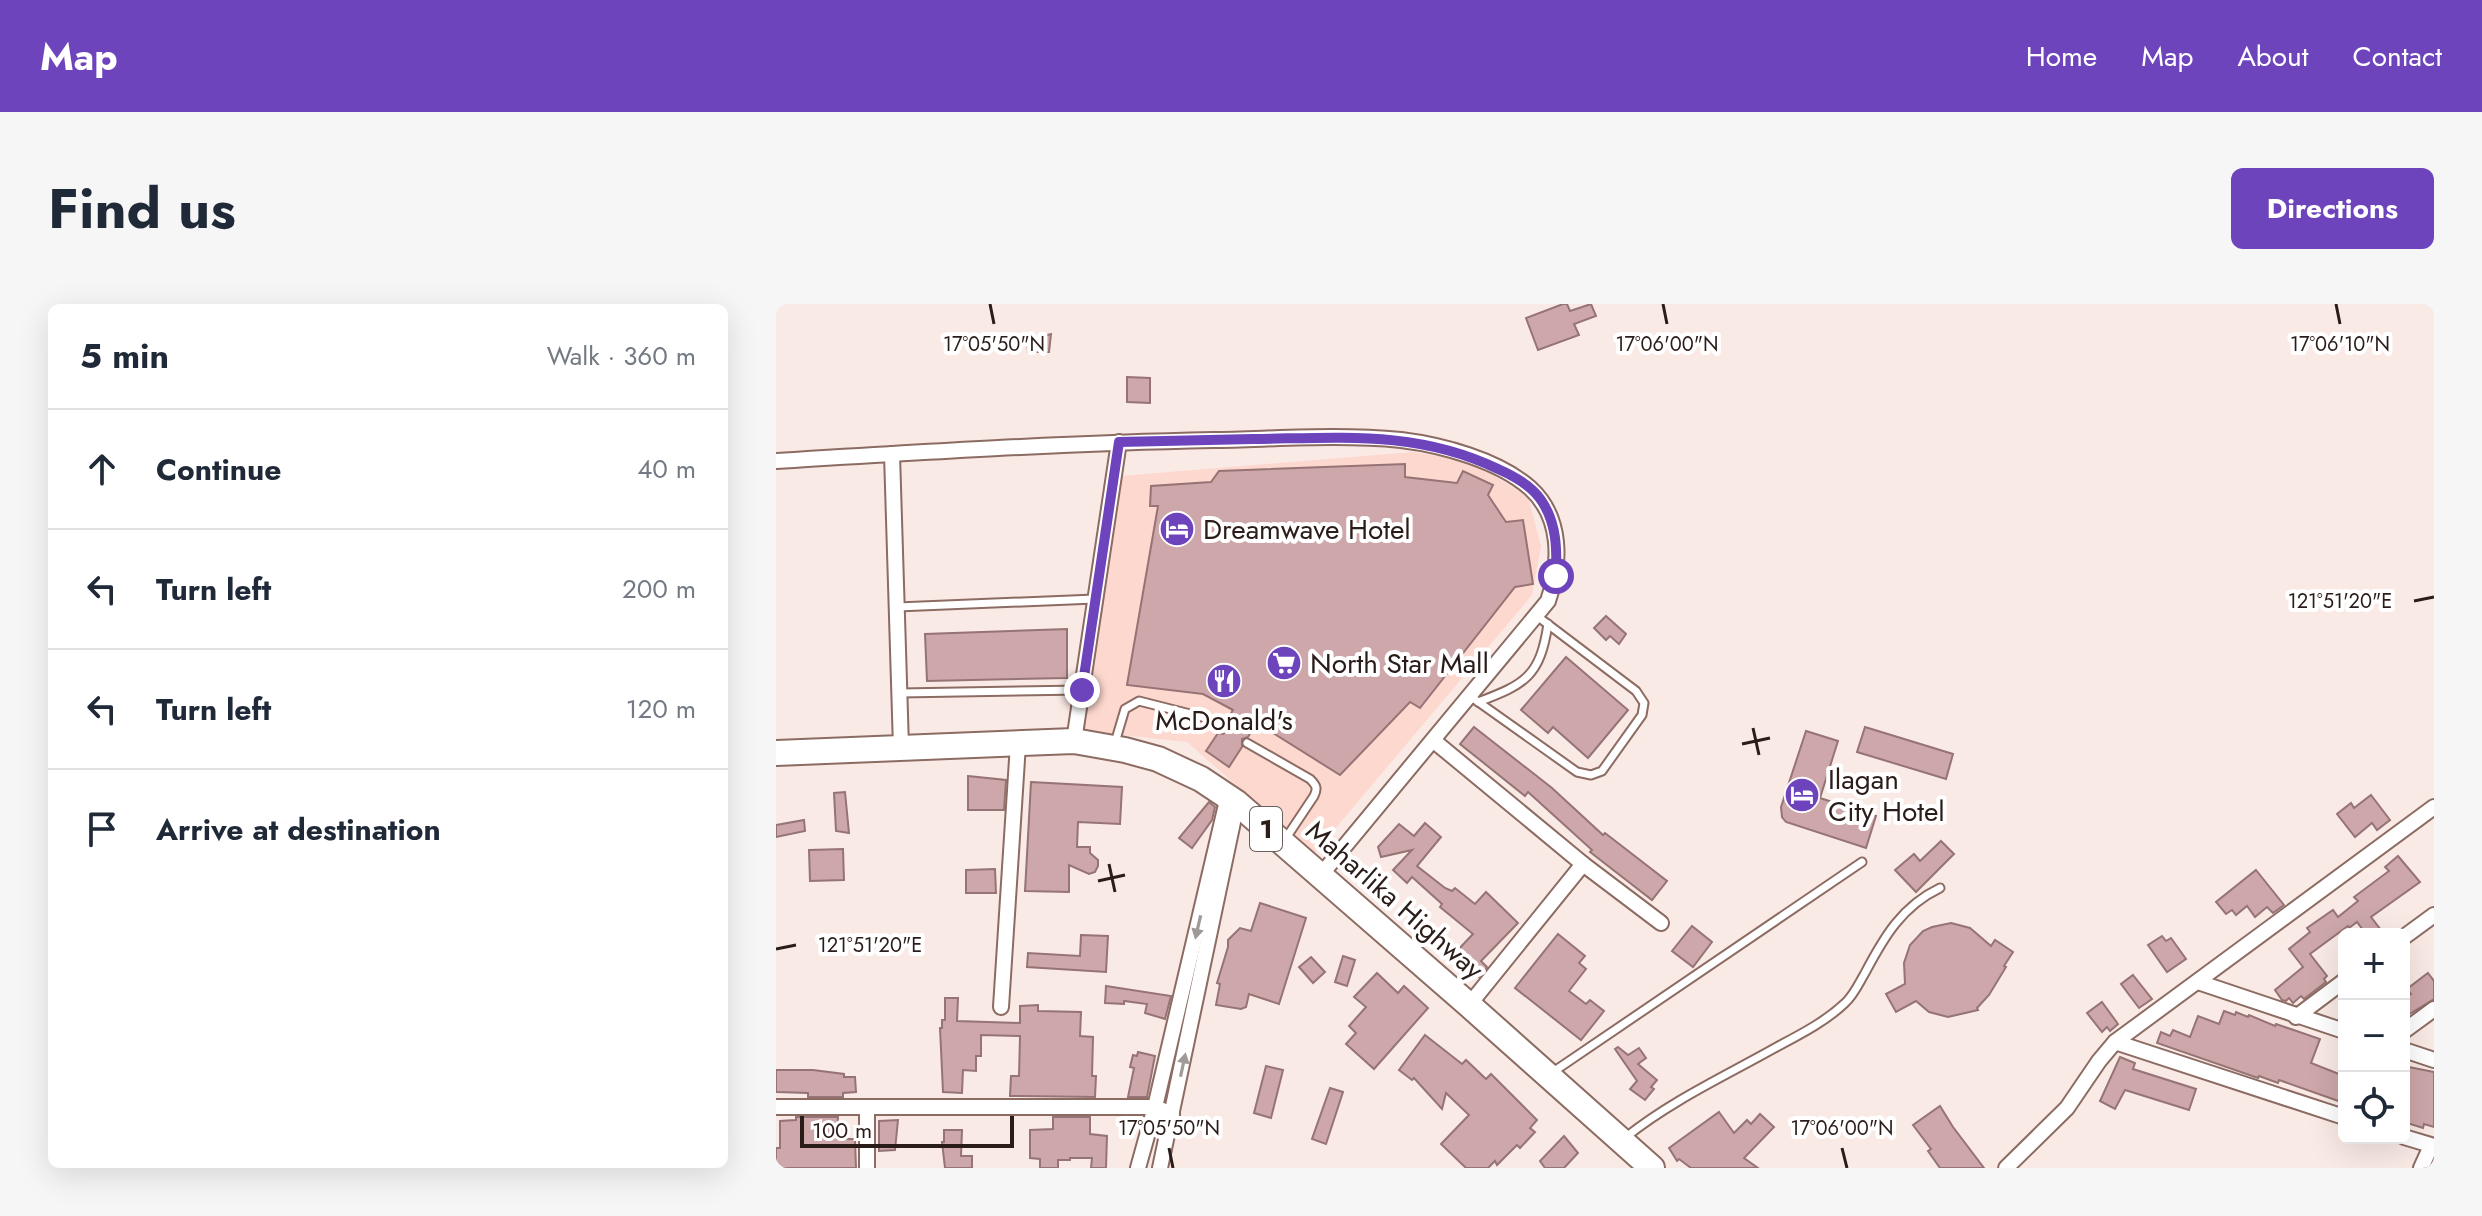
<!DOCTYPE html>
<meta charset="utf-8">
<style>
:root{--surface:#fff;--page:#f6f6f7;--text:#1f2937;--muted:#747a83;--line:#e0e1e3;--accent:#6e44bd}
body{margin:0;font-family:Jost,sans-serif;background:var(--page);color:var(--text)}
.controls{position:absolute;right:24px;bottom:24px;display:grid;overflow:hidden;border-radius:12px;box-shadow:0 8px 32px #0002}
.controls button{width:72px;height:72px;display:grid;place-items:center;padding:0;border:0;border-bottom:2px solid var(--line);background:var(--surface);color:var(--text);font:40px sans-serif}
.scale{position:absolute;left:24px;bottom:20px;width:214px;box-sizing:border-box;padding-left:8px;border:4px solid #2a1c19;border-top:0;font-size:22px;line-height:28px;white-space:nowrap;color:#2a1c19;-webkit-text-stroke:6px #fff;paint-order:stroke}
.stop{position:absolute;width:24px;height:24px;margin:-18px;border:6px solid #6e44bd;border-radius:50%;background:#fff}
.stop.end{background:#6e44bd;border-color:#fff;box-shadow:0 2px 8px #0008}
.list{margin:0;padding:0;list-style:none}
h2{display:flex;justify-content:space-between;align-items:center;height:104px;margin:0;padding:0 32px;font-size:34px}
h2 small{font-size:26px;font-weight:400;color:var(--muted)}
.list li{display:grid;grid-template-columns:52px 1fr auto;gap:24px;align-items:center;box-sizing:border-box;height:120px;padding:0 32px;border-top:2px solid var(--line)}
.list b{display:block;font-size:30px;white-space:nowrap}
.list em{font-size:26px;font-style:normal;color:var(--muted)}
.icon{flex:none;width:44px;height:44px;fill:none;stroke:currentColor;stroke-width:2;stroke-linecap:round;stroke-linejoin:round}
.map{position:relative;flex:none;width:1658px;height:864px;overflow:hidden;border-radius:12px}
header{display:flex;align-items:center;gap:48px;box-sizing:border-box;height:112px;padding:0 40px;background:var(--accent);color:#fff}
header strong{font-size:38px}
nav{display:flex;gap:44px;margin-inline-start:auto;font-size:28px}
.intro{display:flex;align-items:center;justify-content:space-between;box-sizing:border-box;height:192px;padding:0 48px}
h1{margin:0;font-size:56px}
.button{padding:20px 36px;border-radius:12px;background:var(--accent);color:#fff;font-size:28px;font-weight:700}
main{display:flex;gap:48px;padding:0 48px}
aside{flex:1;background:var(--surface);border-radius:12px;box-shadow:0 8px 32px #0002}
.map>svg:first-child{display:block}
</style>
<header>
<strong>Map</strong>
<nav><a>Home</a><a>Map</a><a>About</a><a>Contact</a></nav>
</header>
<div class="intro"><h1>Find us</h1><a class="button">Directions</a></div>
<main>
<aside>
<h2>5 min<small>Walk · 360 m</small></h2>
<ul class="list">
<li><svg class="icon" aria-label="ahead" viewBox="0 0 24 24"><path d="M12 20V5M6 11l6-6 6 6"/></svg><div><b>Continue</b></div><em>40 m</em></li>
<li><svg class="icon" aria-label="left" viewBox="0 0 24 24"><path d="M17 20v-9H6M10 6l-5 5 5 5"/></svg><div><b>Turn left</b></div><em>200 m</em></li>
<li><svg class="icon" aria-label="left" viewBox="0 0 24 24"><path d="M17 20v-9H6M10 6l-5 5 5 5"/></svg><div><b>Turn left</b></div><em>120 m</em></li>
<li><svg class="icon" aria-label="arrive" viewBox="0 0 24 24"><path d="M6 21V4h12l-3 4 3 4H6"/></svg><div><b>Arrive at destination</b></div></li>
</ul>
</aside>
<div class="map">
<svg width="1658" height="864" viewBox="0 0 1658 864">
<rect width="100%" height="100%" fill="#faeae6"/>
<polygon fill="#fdd8cf" points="637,148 694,157 752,193 765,242 756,291 538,550 411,438 307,427 344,172"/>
<g fill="#cda7a9" stroke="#967375" stroke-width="2">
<polygon points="787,0 791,0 794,7 815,0 820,12 798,20 803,31 762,46 750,14"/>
<polygon points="275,30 273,48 252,48 251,36"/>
<polygon points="351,73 374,74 374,99 351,98"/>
<polygon points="629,160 629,173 681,179 687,167 717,181 712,191 730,218 747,216 757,280 739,283 644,404 634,398 564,471 481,419 472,433 466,435 466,443 453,463 430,447 442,429 447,430 451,427 449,419 457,406 427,390 351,381 382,202 374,202 375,182 435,178 443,167"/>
<polygon points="830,312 850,330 843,340 834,332 830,336 818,324"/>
<polygon points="291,325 291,374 151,377 149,330"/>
<polygon points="790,353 852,406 812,454 777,423 772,429 745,406"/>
<polygon points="698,423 776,484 827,531 829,529 891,577 876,596 814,548 816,546 752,488 749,492 684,440"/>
<polygon points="1089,423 1177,450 1170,475 1081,448"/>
<polygon points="1030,427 1062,437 1044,494 1100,512 1090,544 1010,518 1006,513 1005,503"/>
<polygon points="192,472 230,476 228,506 192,506"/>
<polygon points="255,478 346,483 344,520 302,518 301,543 314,543 314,549 322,556 322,562 319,568 313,570 293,561 293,588 249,587"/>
<polygon points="69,488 73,529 60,527 58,489"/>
<polygon points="1595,491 1614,516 1601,526 1596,519 1579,533 1561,510 1575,499 1578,504"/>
<polygon points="433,498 439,503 436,516 416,544 403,534"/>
<polygon points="28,516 29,527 0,533 0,521"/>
<polygon points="649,519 665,533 641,562 669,584 676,587 679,584 699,600 710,588 742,619 705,657 711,663 703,673 678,650 697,630 664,603 666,600 636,573 631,579 617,566 636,546 605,553 602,543 623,520 638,532"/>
<polygon points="1165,537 1178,550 1140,588 1119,566 1138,550 1144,557"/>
<polygon points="67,545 68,576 34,577 33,546"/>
<polygon points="1622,552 1644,578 1595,613 1608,630 1590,630 1581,618 1573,624 1572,622 1534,650 1551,672 1548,675 1550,678 1528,695 1525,692 1517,699 1513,694 1510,697 1506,696 1499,686 1527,663 1513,645 1534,628 1531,624 1557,606 1562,613 1582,597 1578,593 1613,567 1609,563"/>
<polygon points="219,565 220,589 190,589 190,566"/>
<polygon points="1480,566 1508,601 1497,609 1491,603 1479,613 1471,602 1460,611 1456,606 1450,610 1440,598"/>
<polygon points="484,599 530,614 503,700 473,690 470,703 465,705 440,701 444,680 441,679 452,643 452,636 464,624 475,627"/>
<polygon points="1175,619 1194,624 1215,642 1219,636 1237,648 1228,662 1230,663 1213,691 1201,704 1202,706 1172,713 1153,708 1140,697 1120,708 1110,690 1129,680 1128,659 1134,641 1147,627 1156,623"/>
<polygon points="916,622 936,638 917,663 896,647"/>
<polygon points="782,630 809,652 803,659 810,665 793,687 810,700 814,696 828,707 805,736 739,684"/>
<polygon points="305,631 332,632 330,668 251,663 252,649 304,652"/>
<polygon points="1386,632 1390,637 1395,634 1410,655 1391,668 1372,641"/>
<polygon points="567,652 579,656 571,682 559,678"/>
<polygon points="535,653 549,668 537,679 523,663"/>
<polygon points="601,669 622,689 628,682 652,704 598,765 570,740 580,729 573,722 590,703 578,693"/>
<polygon points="1652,669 1658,677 1658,695 1632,711 1628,706 1628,695 1635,690 1631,685"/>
<polygon points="1357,671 1376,695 1363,704 1345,680"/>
<polygon points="330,682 395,692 389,715 369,709 371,700 348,697 348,700 329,699"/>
<polygon points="169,694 182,694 181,717 244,719 244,702 262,701 262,707 305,708 304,732 317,733 316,772 320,772 319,793 234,792 235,772 243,772 244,732 205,731 205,752 200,752 200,767 187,766 186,789 167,788 164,724 166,724 166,716 169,716"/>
<polygon points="1326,698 1342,720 1334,727 1331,723 1326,728 1311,709"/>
<polygon points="1448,707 1459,711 1460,708 1472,713 1473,711 1499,722 1500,720 1544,735 1535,759 1568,772 1568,799 1503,776 1502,779 1483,772 1482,774 1381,739 1385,728 1394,732 1397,726 1414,733 1422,712 1443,720"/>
<polygon points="649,731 686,760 690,756 710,775 715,770 761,816 754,824 759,828 744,844 741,841 721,861 719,857 712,864 690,864 665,840 693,811 670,789 666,805 638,774 636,776 623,766"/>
<polygon points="842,743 852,751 863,744 870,754 862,760 881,776 875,783 878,785 869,796 854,785 861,777 839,745"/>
<polygon points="362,748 379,752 371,793 352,793 358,764 354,763 357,751 361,752"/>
<polygon points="1344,753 1359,759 1357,765 1420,785 1413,806 1349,786 1339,805 1324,797"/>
<polygon points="490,762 507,766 495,814 478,809"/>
<polygon points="1628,762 1658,768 1658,823 1648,820 1647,824 1628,818"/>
<polygon points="0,766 37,766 68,770 68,773 79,773 80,788 67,789 67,793 32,793 32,789 0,788"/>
<polygon points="554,784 567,788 550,840 536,835"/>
<polygon points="1164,802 1177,823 1208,864 1164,864 1152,847 1155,845 1137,821"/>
<polygon points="943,808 958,829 971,816 975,820 984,810 998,823 968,854 982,864 915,864 903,855 901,857 893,844"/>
<polygon points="20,813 62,813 61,835 79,835 80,864 0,864 0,844 4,844 4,817 20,816"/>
<polygon points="277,813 314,813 314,830 331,832 330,864 315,864 316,854 294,854 294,856 282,856 282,864 264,864 264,855 254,854 254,826 277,825"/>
<polygon points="122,816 119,846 103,847 103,817"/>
<polygon points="168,826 186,826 185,852 196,852 196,864 169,864 166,838 168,838"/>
<polygon points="788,832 802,849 788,864 769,864 764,857"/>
</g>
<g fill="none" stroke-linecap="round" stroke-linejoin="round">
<defs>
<g id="service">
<polyline points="121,303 319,295"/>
<polyline points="124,389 306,386"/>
<polyline points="694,392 801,468 815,471 826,467 866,411 868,399 860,387 761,312"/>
<path d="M702 398C750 380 764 372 772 320"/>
<path d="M471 439 534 475C540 481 542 484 538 492L510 534"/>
<polyline points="338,442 349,405 363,397 430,414 445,424"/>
<polyline points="777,768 1086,558"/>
<path d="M850 833C895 797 947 773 997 745 1021 732 1048 719 1069 699 1078 691 1083 679 1089 669 1108 633 1126 602 1164 584"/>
</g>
<g id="minor">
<polyline points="116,150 125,443"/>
<path d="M0 157C145 148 291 139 437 136 499 135 563 130 625 136 666 141 722 156 754 184 786 213 785 259 772 297L544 572"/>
<polyline points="298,437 343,138"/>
<polyline points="658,437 807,560 885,619"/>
<polyline points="1628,633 1658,611"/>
<polyline points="1422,678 1568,727"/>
<polyline points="693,701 807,560"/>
<polyline points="225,703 242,440"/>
<polyline points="1520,713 1568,677"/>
<polyline points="1628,727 1658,705"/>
<polyline points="1339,738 1568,813"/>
<polyline points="1628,746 1658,756"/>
<polyline points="0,803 379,803 396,810"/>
<polyline points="91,804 91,864"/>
<polyline points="1628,833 1658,842"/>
<polyline points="362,864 379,803 452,492"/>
<polyline points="384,864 461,499"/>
<polyline points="1230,864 1291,804 1323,757 1339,738 1658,503"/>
<polyline points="1645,864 1655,842"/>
</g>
<polyline id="trunk" points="0,449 298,437 349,446 382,455 425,475 461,499 693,701 876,864"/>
</defs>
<use href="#service" stroke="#8c6b62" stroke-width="11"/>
<use href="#minor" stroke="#8c6b62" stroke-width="18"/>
<use href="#trunk" stroke="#8c6b62" stroke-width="28"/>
<use href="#service" stroke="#fff" stroke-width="7"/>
<use href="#minor" stroke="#fff" stroke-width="14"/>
<use href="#trunk" stroke="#fff" stroke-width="24"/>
</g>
<defs><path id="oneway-solid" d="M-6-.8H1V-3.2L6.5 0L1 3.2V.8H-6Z" transform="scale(2)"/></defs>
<g fill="#9f9998">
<use href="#oneway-solid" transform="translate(422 623) rotate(103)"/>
<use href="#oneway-solid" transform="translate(407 761) rotate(-78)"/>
</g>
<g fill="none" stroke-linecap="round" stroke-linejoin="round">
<path stroke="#6e44bd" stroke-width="10" d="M306 386 343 138C387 137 432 136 477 135 564 134 641 126 722 165 738 172 755 181 765 196 781 219 781 246 780 272"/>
</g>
<path fill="none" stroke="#2a1c19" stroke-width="3" d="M214 0 218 20M887 0 891 20M1560 0 1564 20M1638 297 1658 293M977 424 983 451M966 440 994 434M333 560 339 588M322 577 349 571M0 645 20 641M393 844 397 864M1066 844 1071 864"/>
<defs>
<symbol id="hotel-disc" viewBox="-11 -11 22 22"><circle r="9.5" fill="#6e44bd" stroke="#fff"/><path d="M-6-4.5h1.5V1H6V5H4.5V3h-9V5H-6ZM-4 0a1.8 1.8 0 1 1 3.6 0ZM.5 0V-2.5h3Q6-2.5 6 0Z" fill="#fff"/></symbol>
<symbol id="supermarket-disc" viewBox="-11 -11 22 22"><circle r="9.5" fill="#6e44bd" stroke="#fff"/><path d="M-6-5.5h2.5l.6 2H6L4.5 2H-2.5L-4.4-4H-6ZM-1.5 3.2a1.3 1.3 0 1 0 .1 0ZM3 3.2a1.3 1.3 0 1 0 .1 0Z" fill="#fff"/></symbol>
<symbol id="restaurant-disc" viewBox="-11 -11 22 22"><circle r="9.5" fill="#6e44bd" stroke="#fff"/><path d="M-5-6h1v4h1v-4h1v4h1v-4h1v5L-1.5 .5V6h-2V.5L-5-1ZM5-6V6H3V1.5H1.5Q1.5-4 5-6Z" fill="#fff"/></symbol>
</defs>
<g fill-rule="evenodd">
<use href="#hotel-disc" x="381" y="205" width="40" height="40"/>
<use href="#supermarket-disc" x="488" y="339" width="40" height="40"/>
<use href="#restaurant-disc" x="428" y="357" width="40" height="40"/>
<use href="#hotel-disc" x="1006" y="471" width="40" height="40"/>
</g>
<g text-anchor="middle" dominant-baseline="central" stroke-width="8" stroke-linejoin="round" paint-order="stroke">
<rect fill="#fff" stroke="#6a605e" stroke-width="2" x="474" y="503" width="32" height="44" rx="6"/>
<g font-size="26" font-weight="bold" fill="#2a1c19">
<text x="490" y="525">1</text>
</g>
<g font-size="28" fill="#2a1c19" stroke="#fff" text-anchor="start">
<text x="427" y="225">Dreamwave Hotel</text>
<text x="534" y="359">North Star Mall</text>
<text x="448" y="416" text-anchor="middle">McDonald's</text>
<text x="1052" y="475">Ilagan<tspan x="1052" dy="32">City Hotel</tspan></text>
</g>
<g font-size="28" fill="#2a1c19" stroke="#fff">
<text transform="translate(619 596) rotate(41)">Maharlika Highway</text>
</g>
</g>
<g font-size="20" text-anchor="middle" fill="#2a1c19" stroke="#fff" stroke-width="8" stroke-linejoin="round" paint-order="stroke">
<text x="218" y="47">17°05'50"N</text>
<text x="891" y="47">17°06'00"N</text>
<text x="1564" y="47">17°06'10"N</text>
<text x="1564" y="304">121°51'20"E</text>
<text x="94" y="648">121°51'20"E</text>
<text x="393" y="831">17°05'50"N</text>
<text x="1066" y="831">17°06'00"N</text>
</g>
</svg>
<div class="controls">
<button>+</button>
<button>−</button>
<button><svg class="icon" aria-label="locate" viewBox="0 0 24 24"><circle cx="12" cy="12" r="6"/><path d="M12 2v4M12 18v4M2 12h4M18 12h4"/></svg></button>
</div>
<div class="scale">100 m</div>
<div class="stop" style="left:780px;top:272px"></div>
<div class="stop end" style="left:306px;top:386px"></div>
</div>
</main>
